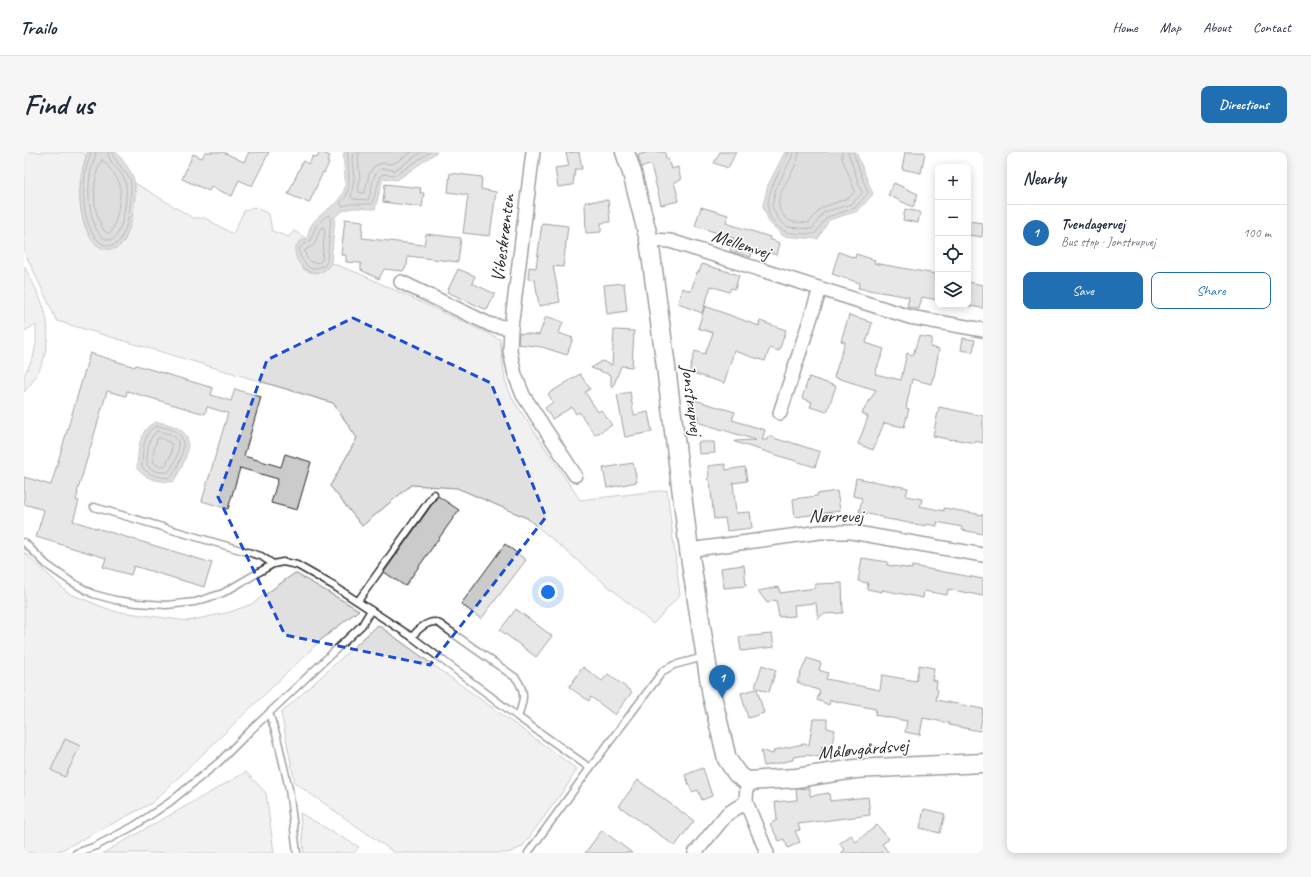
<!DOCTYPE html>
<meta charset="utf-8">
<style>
:root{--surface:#fff;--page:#f6f6f7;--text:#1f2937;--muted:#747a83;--line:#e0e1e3;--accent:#1f6fb2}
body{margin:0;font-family:Caveat,sans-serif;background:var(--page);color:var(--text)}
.controls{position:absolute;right:12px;top:12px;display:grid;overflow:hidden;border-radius:8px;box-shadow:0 2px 10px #0003}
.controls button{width:36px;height:36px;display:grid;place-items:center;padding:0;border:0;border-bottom:1px solid var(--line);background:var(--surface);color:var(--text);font:20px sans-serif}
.you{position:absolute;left:524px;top:440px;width:14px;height:14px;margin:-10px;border:3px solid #fff;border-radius:50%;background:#1a73e8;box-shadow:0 0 0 6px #1a73e833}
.badge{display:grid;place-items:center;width:26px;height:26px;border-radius:50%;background:var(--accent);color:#fff;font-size:13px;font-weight:700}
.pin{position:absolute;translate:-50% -33px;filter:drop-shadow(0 1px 2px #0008)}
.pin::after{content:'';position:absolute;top:21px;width:14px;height:12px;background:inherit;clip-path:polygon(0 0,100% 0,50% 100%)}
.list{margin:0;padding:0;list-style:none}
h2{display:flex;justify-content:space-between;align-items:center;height:52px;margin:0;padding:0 16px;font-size:17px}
h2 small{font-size:13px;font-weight:400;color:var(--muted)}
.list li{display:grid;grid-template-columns:26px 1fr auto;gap:12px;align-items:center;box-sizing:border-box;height:56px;padding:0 16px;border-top:1px solid var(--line)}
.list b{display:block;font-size:15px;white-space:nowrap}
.list p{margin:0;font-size:13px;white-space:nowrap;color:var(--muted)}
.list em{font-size:13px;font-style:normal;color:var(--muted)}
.actions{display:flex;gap:8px;padding:12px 16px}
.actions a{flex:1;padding:9px 0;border:1px solid var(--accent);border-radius:8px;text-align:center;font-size:14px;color:var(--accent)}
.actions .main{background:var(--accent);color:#fff}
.icon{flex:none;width:22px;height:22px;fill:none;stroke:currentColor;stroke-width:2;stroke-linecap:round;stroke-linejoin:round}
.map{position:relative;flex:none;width:959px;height:701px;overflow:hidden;border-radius:8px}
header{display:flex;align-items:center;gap:24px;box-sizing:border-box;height:56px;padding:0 20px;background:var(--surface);border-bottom:1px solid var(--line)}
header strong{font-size:19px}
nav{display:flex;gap:22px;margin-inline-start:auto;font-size:14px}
.intro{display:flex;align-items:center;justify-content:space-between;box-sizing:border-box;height:96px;padding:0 24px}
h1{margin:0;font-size:28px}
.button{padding:10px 18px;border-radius:8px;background:var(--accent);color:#fff;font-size:14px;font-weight:700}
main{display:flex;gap:24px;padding:0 24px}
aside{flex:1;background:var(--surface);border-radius:8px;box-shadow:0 2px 10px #0003}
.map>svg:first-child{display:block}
</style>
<header>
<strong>Trailo</strong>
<nav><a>Home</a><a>Map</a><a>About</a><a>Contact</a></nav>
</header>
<div class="intro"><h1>Find us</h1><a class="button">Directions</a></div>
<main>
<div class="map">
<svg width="959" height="701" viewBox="0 0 959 701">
<rect width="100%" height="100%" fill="#fff"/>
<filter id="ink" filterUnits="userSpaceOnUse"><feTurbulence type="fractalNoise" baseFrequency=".025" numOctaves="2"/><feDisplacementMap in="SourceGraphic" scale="8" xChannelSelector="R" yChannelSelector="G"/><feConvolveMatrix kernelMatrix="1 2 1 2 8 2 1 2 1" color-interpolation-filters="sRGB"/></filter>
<g filter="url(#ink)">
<g fill="#e0e0e0" stroke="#868686">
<path d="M0 0H59L62 4C53 32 52 64 69 90H100C109 68 110 53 111 31L169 66H181L209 82 220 59 230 55 245 62 248 79 265 85 270 79 283 87 276 89 272 94 279 117C290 123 300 122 307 111L334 121 476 187 481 228 488 246 556 348 643 338 656 443 629 472 503 366 433 336 387 333 338 374 306 334 333 286 309 251 33 169 0 99Z"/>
<path d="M0 114C7 128 15 141 20 156 29 186 21 218 0 240V223L9 206 12 192V173L0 179Z"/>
<polygon points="0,400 44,441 89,459 164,469 206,460 228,452 271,421 335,458 298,487 128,651 40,697 28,701 0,701"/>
<polygon points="354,473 553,617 543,634 498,695 484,701 371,701 271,631 257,561"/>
<polygon points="222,620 242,641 250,701 79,701"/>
<polygon points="276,661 335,695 330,701 280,701"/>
</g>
<g fill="#b6b6b6" stroke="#7e7e7e">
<path d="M63 0H92C97 6 106 17 109 25 115 39 107 89 93 96 86 99 78 97 73 93 67 89 66 84 63 78 51 48 57 29 63 0Z"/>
<path d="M320 0H413L373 28 359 26 351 57C335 57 324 52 311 65L307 111C291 137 260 104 275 91 277 89 280 88 283 87 284 82 285 76 288 72 295 62 310 55 318 43 325 32 318 13 320 0Z"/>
<polygon points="761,0 832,0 849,42 834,59 805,68 794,87 759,84 745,70 739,54 744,33"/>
<path d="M133 270C140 271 150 273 157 278 173 290 157 318 149 330 133 329 125 329 113 317 114 301 114 275 133 270Z"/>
</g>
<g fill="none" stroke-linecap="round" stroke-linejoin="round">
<g stroke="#636363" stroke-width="1">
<path d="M67 0C66 6 63 12 62 18 60 28 59 41 60 51 61 65 67 88 81 93 85 94 90 94 93 91 105 82 109 41 106 27L89 4V0"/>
<path d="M72 0C71 6 69 12 67 18 63 38 64 57 72 76 75 83 79 88 88 88 99 82 105 41 101 29 98 18 84 12 84 0"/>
<path d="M324 0C323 14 328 31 322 44 321 47 318 49 316 51L318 54 327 52H348L357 23 360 22 372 23 406 0"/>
<path d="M329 0 328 8 330 26 327 45 329 47 344 48 345 46C348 38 348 19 358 17 362 16 367 18 371 18L398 0"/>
<polyline points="335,0 334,8 336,26 334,39 336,41 339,41 341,40 345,22 350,14 359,11 369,12 388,0"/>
<path d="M764 0V3C752 27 728 60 760 79 766 82 784 82 791 82L803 65 831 56 844 41 829 0"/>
<polyline points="769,0 768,5 752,36 748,54 753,65 763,75 788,77 800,60 828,52 838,41 824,0"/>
<path d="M775 0C775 20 741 47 761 65 762 66 765 69 766 69 771 71 779 70 785 71L797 56 825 46 831 39 818 6V0"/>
<path d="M78 8C82 11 93 25 95 30 99 39 92 75 86 82L80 79C77 72 73 65 72 58 69 46 70 17 78 8Z"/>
<path d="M304 63H306L307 65 303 110 300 114 287 117C281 113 271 101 277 94 279 92 284 91 286 89L292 74Z"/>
<path d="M299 75 301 77 298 108C290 115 281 108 281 98L290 93 296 78Z"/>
<path d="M133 274C139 275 149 277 154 281 166 291 154 317 146 326 135 325 125 324 118 315 118 303 119 277 133 274Z"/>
<path d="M133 279C138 280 147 282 151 285 160 293 150 314 144 320 136 320 128 320 123 313 123 302 123 286 133 279Z"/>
<polygon points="134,286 137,286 148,292 147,303 141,314 135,314 129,310 130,297"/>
</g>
</g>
<g fill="#cbcbcb" stroke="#2b2b2b">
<polygon points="181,0 199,0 220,10 225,0 245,0 228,34 215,28 208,44 187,35 185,39 158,27 169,2 178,6"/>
<polygon points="296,0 306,4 303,10 305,11 300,21 299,20 285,51 264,42 279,9 285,12 289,4 293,6"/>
<polygon points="551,0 555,0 558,17 551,17 549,33 534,35 531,16 545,14 542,1"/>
<polygon points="625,0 641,0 642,7 644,7 647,17 654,15 657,28 650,30 655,49 637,53 627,13 617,15 614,3"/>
<polygon points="696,0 712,0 704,16 690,11"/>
<polygon points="881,0 901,0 897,21 878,17"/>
<polygon points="426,21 458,25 457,37 472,40 466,84 439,81 444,43 424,40"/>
<polygon points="870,31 894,42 889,55 864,43"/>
<polygon points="361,32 397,36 396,41 400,41 398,55 359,50"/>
<polygon points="584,48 586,70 577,71 577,80 562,81 561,50"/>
<polygon points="677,55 704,63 702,71 746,85 745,87 756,91 753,103 735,98 734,101 728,100 727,105 706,99 710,86 671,74"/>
<polygon points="881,57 896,60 894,71 879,68"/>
<polygon points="321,67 339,69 338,86 400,93 402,82 437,86 434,110 384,104 383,113 379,119 360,117 355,127 337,118 337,111 322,110 322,103 317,103"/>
<polygon points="944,69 959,71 958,85 944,83"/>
<polygon points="518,71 544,74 539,115 529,114 536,150 515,154 511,128 504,127 505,115 512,116"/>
<polygon points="815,100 831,106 832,102 851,108 850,111 912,122 910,128 914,129 914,148 898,145 895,157 883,155 885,145 834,136 836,131 808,122"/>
<polygon points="678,112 715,123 711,137 707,136 705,140 687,134 678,161 662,155 662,154 654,151 658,136 667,139 673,120 675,120"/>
<polygon points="434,117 451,124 448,131 471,142 463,158 423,140"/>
<polygon points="944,130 959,133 959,156 944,154"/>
<polygon points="600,131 603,159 583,162 580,133"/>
<polygon points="681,154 735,174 736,169 762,178 755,199 746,196 741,209 710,199 700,231 665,220 671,199 681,202 689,181 674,176"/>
<polygon points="825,163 842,168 842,169 848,171 842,191 860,197 851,222 877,228 883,201 889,203 895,184 908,186 906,195 915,197 910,225 909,225 907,232 888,227 882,256 885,257 880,275 860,271 849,298 834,292 844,265 838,261 852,238 810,225 821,190 817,189"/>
<polygon points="522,164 539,170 535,181 549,186 543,203 518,195 494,192 495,181 515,183"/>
<polygon points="590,178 610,179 608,215 597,214 589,235 587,235 587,223 567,216 578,209 588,213"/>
<polygon points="939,186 951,188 949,200 937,198"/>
<polygon points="66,201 111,215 112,213 189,236 187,243 207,249 211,237 237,245 220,304 257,315 261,302 287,310 273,358 247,351 254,327 216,316 204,357 178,349 204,261 183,255 181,262 103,239 102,244 83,239 53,341 54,341 52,348 55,349 49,369 188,411 180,435 110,414 107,423 79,415 82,406 12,385 20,358 0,352 0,325 27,333"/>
<polygon points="556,222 566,237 561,240 574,260 577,258 588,273 571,283 555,260 552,262 548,255 528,267 521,256 529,250 524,242"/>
<polygon points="785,225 812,234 803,260 786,255 788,250 778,246"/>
<polygon points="606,240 610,263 624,260 628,280 601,285 593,243"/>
<polygon points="667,247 711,260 708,268 741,278 738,288 743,288 744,284 762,290 763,289 796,300 791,315 711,290 711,289 732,288 673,270 675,264 663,260"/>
<polygon points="915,255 959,264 959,291 951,289 951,291 929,287 928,288 909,284"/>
<polygon points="674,290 690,290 691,301 675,302"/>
<polygon points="609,311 613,330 583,336 579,316"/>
<polygon points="701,312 702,318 721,315 723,329 709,331 712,361 726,360 728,376 703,379 701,366 690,367 686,330 683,327 685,324 684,314"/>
<polygon points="832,326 884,336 882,344 898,347 896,354 920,359 920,356 959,363 959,382 938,378 938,375 913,370 913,374 902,372 902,374 858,366 858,365 835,360 838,346 829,344"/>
<polygon points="813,339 816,359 771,365 769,347 793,344 793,342"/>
<polygon points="414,344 435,358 381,434 360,420"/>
<polygon points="481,392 502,408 457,467 437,452"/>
<polygon points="838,406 864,410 863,413 888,417 888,414 959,427 959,444 924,437 923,443 900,439 899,446 858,438 858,440 843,437 844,431 834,429"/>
<polygon points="720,413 722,434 700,436 697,416"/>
<polygon points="818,431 819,461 799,462 794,467 792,451 770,453 771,464 755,465 752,448 743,451 734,439 755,435 756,441 791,436 791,432"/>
<polygon points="492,457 528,484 512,505 476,478"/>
<polygon points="748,482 750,495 717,499 715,485"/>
<polygon points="783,506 797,511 795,518 804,521 802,527 856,538 858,523 892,529 895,513 910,516 908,528 913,529 912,537 914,538 912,548 959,557 956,579 925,573 925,571 899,566 896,583 881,580 883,569 851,563 852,557 806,548 805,553 793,548 796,539 773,530"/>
<polygon points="738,513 752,518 745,540 731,535"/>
<polygon points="559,515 578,529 584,522 608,540 591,563 567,545 565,549 545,535"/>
<polygon points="733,537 740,561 724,566 717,541"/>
<polygon points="789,567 803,567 803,576 811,578 807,596 798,594 796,605 783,603 769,605 769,608 740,614 737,598 749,602 750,598 779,592 785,593"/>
<polygon points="41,587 56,594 41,625 27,618"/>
<polygon points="679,616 688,644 678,648 674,638 668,640 661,623"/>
<polygon points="614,628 670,669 651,694 595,654"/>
<polygon points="786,636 786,644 805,641 806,649 844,645 846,663 774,672 776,678 771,679 776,690 764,696 760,687 755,689 746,672 753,668 751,650 773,648 772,637"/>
<polygon points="900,657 921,662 916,681 896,676"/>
<polygon points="853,673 865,687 858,692 865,701 817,701 821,698 815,692 827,683 832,690"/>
<polygon points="578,678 608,701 561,701"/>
</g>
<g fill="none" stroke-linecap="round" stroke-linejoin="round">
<defs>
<g id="lane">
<polyline points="70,355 237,404 249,412"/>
<polyline points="0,390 23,413 46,429 69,442 91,448 113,451 142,453 171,450 199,441 249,412 259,410 273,413 310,434 388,485 494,565 566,616 504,701"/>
<polyline points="334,449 410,342"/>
<path d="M388 485C393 478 402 470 411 470 414 471 418 473 420 475L492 526C503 541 499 549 494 565"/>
<polyline points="245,561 253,585 265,637 273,701"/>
<polyline points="566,616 639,519 650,513 680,505"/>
<polyline points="52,701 72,694 110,674 146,650 195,610 226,579 338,473 347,458"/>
</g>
<g id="street">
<polyline points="509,0 487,176 486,199 491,223 499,243 551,323"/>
<polyline points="625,88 646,89 886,165 959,178"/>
<polyline points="377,130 467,173 487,176"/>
<polyline points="756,261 796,137"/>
<polyline points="665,398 796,380 827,380 959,403"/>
<polyline points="723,629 722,650 743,701"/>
<polyline points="671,701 703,662 722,650"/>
</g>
<polyline id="secondary" points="601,0 608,21 625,88 642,215 665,398 688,544 703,607 713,622 723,629 772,626 831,617 959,611"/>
</defs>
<use href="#lane" stroke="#2b2b2b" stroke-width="9"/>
<use href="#street" stroke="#2b2b2b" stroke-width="16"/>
<use href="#secondary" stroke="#2b2b2b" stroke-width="21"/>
<use href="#lane" stroke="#fff" stroke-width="6"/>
<use href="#street" stroke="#fff" stroke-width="13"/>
<use href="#secondary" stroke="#fff" stroke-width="18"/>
</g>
</g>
<path d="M0 0H959V701H0ZM329 166 467 231 522 365 406 513 261 483 194 345 243 208Z" fill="#fff" fill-opacity=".55" fill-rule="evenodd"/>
<path fill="none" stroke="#1d4ed8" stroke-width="3" stroke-dasharray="8 5" stroke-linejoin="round" d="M329 166 467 231 522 365 406 513 261 483 194 345 243 208Z"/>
<g text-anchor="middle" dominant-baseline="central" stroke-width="3" stroke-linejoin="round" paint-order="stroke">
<g font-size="19" fill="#2b2b2b" stroke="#fff">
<text transform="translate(479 86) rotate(-83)">Vibeskrænten</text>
<text transform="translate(717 92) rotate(18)">Mellemvej</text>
<text transform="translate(668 248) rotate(83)">Jonstrupvej</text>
<text x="812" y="364">Nørrevej</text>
<text transform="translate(839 597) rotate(-5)">Måløvgårdsvej</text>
</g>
</g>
</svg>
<div class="controls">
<button>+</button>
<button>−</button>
<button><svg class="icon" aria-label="locate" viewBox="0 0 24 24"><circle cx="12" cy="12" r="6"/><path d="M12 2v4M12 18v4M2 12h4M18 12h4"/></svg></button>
<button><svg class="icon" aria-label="layers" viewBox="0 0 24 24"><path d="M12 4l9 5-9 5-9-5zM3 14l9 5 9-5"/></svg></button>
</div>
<div class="you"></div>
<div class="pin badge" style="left:698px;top:546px">1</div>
</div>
<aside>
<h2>Nearby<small></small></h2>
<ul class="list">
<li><span class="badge">1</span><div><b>Tvendagervej</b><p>Bus stop · Jonstrupvej</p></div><em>100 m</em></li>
</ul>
<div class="actions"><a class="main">Save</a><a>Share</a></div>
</aside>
</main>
